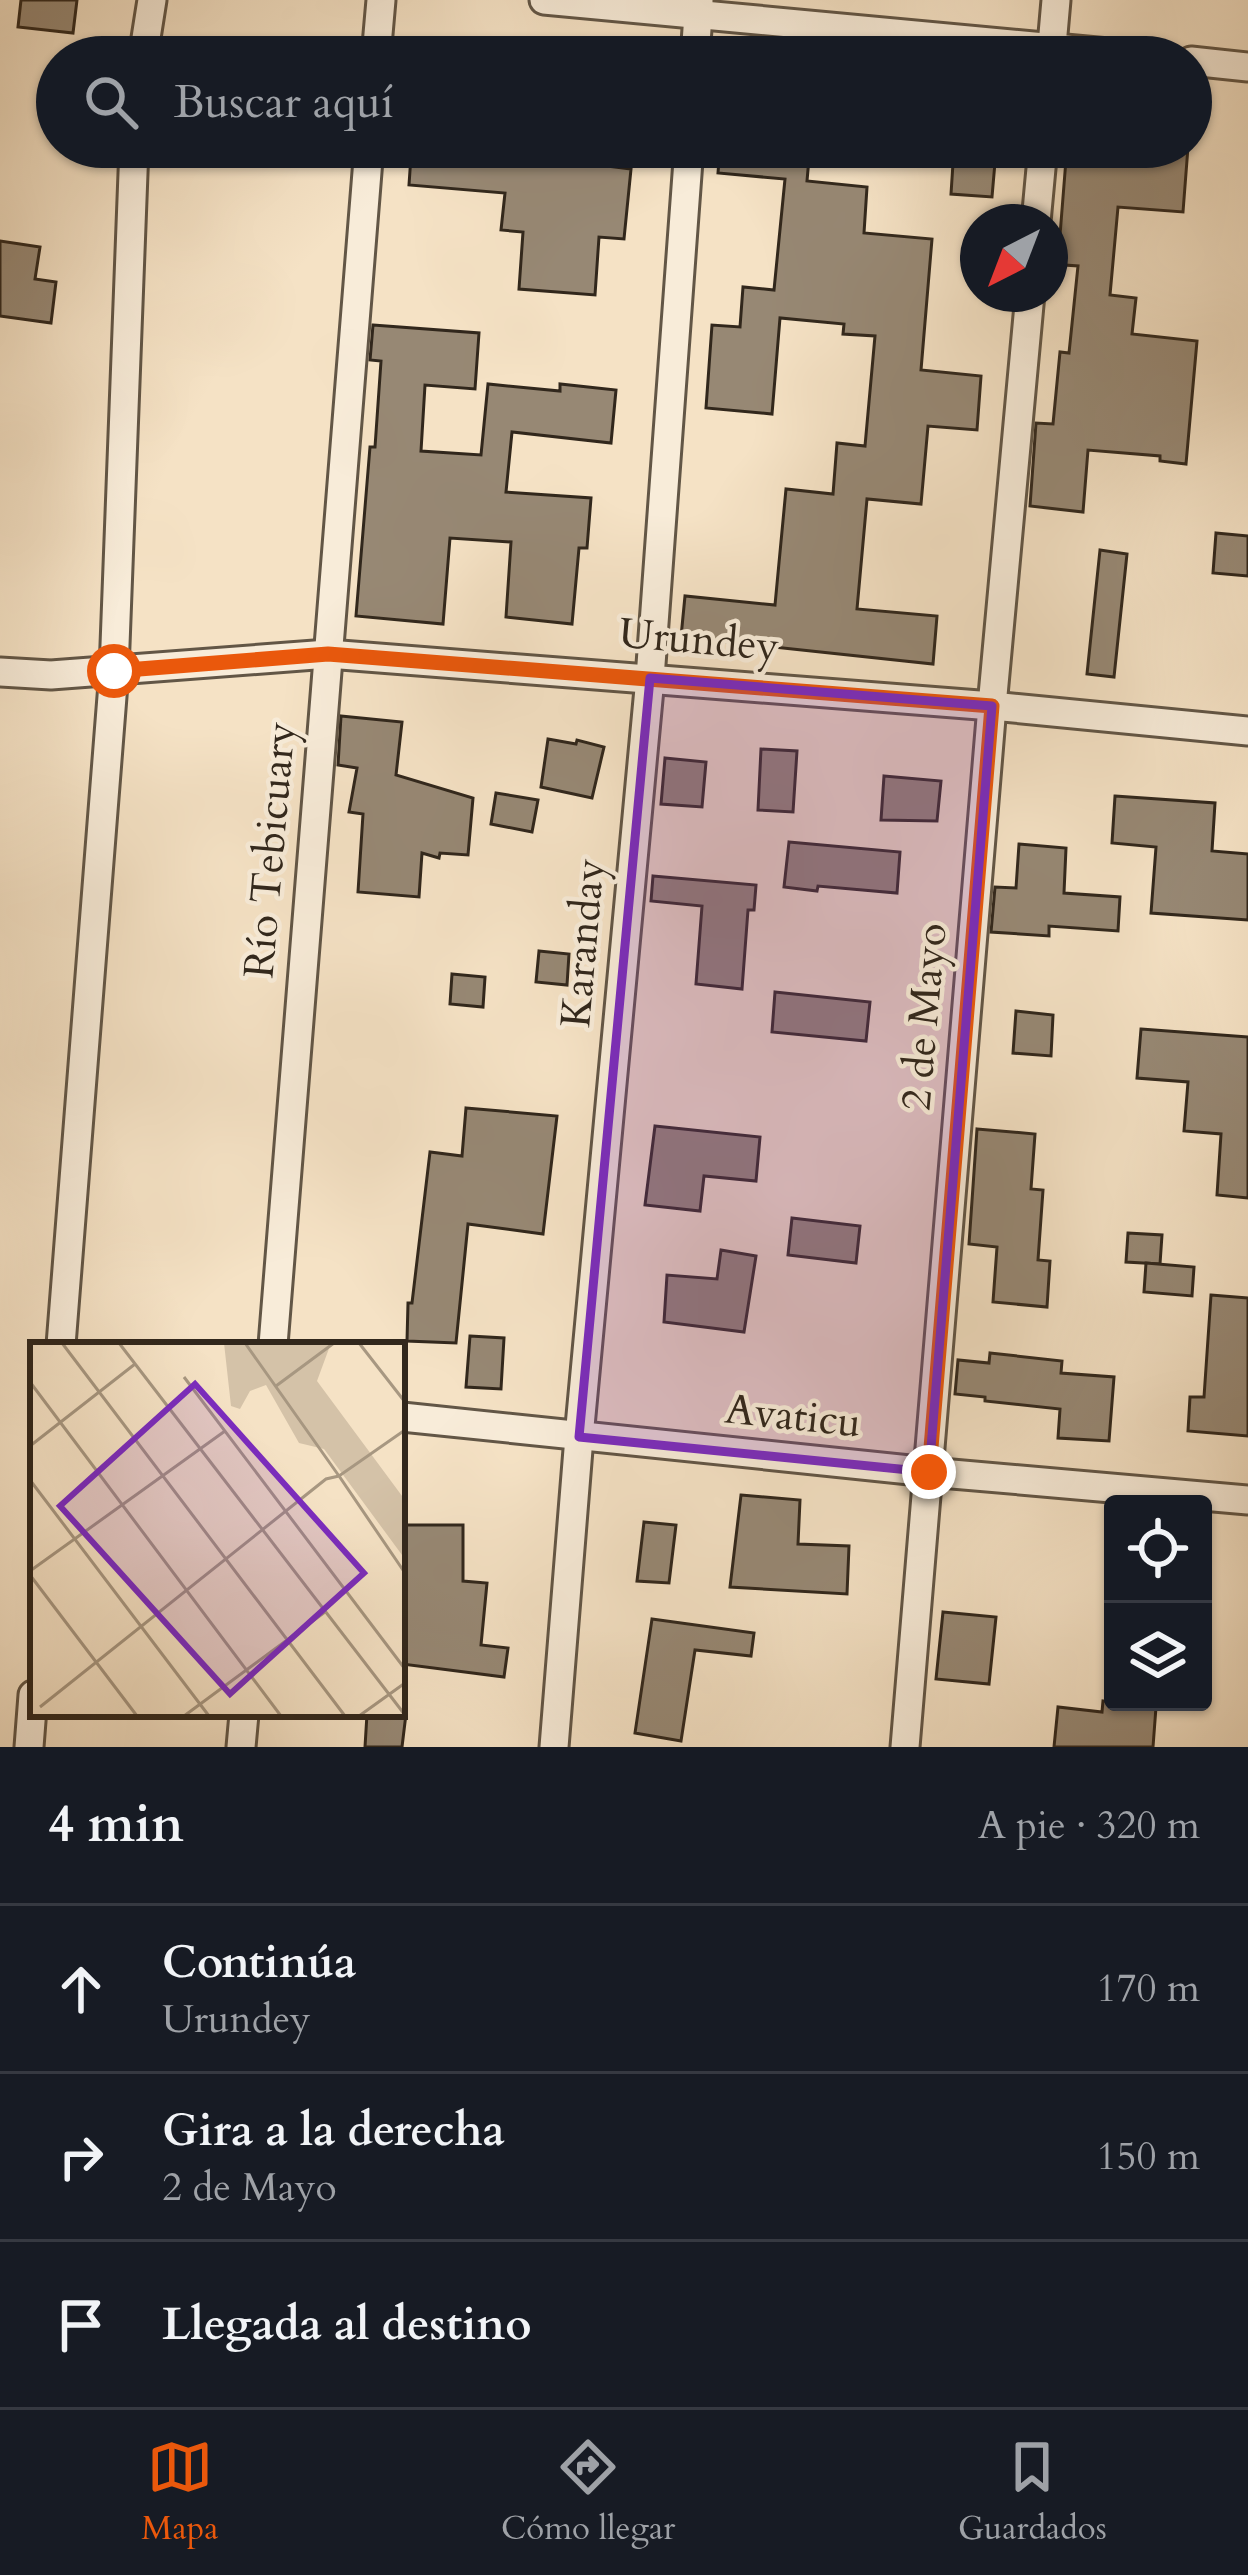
<!DOCTYPE html>
<html lang="es">
<meta charset="utf-8">
<style>
:root{--surface:#171b24;--page:#242831;--text:#f1f3f6;--muted:#9ea1a6;--line:#363941;--accent:#ea580c}
body{margin:0;font-family:Cardo,serif;background:var(--page);color:var(--text)}
.controls{position:absolute;right:36px;bottom:36px;display:grid;overflow:hidden;border-radius:12px;box-shadow:0 3px 9px #0004}
.controls button{width:108px;height:108px;display:grid;place-items:center;padding:0;border:0;border-bottom:3px solid var(--line);background:var(--surface);color:var(--text);font:60px sans-serif}
.compass{position:absolute;left:960px;top:204px;width:108px;height:108px;border-radius:50%;background:var(--surface);box-shadow:0 3px 9px #0004;rotate:222deg}
.stop{position:absolute;width:36px;height:36px;margin:-27px;border:9px solid #ea580c;border-radius:50%;background:#fff}
.stop.end{background:#ea580c;border-color:#fff;box-shadow:0 3px 12px #0008}
.list{margin:0;padding:0;list-style:none}
h2{display:flex;justify-content:space-between;align-items:center;height:156px;margin:0;padding:0 48px;font-size:51px}
h2 small{font-size:39px;font-weight:400;color:var(--muted)}
.list li{display:grid;grid-template-columns:78px 1fr auto;gap:36px;align-items:center;box-sizing:border-box;height:168px;padding:0 48px;border-top:3px solid var(--line)}
.list b{display:block;font-size:45px;white-space:nowrap}
.list p{margin:0;font-size:39px;white-space:nowrap;color:var(--muted)}
.list em{font-size:39px;font-style:normal;color:var(--muted)}
.icon{flex:none;width:66px;height:66px;fill:none;stroke:currentColor;stroke-width:2;stroke-linecap:round;stroke-linejoin:round}
.map{position:relative;flex:none;width:1248px;height:1747px;overflow:hidden}
.search{position:absolute;background:var(--surface);box-shadow:0 3px 9px #0004;left:36px;right:36px;top:36px;height:132px;display:flex;align-items:center;gap:30px;box-sizing:border-box;padding:0 42px;border-radius:66px;color:var(--muted);font-size:45px}
.sheet{height:660px;background:var(--surface)}
nav{display:flex;justify-content:space-around;align-items:center;box-sizing:border-box;height:168px;border-top:3px solid var(--line);background:var(--surface);font-size:33px;color:var(--muted)}
nav a{display:grid;justify-items:center;gap:6px}
nav .on{color:var(--accent)}
.map>svg:first-child{display:block}
</style>
<div class="map">
<svg width="1248" height="1747" viewBox="0 0 1248 1747">
<rect width="100%" height="100%" fill="#f5e2c5"/>
<filter id="stains"><feTurbulence type="fractalNoise" baseFrequency=".00167" numOctaves="4"/><feColorMatrix values="0 0 0 0 .2 0 0 0 0 .09 0 0 0 0 .02 0 0 0 .5 -.17"/></filter>
<radialGradient id="worn" r=".72"><stop offset=".6" stop-color="#630" stop-opacity="0"/><stop offset="1" stop-color="#630" stop-opacity=".3"/></radialGradient>
<g fill="#978874" stroke="#31271c" stroke-width="3">
<polygon points="21,0 77,0 73,33 18,27"/>
<polygon points="468,147 551,147 550,159 631,169 624,239 599,237 595,295 519,289 523,232 501,230 505,193 409,185 411,156 467,160"/>
<polygon points="720,147 810,147 807,181 867,187 864,233 932,239 921,370 981,376 977,430 928,426 921,504 867,499 857,609 937,616 933,664 681,637 685,596 775,605 786,489 833,494 837,443 865,446 875,336 843,334 844,324 780,318 772,414 706,408 712,325 740,327 743,287 774,290 785,179 718,173"/>
<polygon points="1067,147 1188,147 1183,212 1118,207 1110,295 1136,298 1132,334 1197,341 1186,464 1160,461 1160,456 1088,450 1083,512 1030,506 1036,423 1053,424 1060,352 1069,353 1078,266 1050,264 1050,234 1060,235"/>
<polygon points="954,148 996,151 992,197 951,194"/>
<polygon points="0,241 40,247 35,279 56,282 51,323 0,316"/>
<polygon points="373,325 479,333 475,389 425,385 421,451 481,455 488,384 560,391 560,384 616,390 611,443 512,432 506,492 591,498 587,548 579,548 572,624 506,617 511,542 450,538 443,624 356,616 370,447 375,447 381,361 370,360"/>
<polygon points="1216,533 1248,536 1248,576 1213,573"/>
<polygon points="1100,550 1127,554 1114,677 1087,674"/>
<polygon points="341,716 402,722 396,775 473,798 468,855 440,853 439,858 422,853 419,897 358,892 363,814 349,812 357,768 338,765"/>
<polygon points="548,739 576,744 577,740 604,747 592,798 541,787"/>
<polygon points="761,749 797,751 793,812 758,810"/>
<polygon points="665,758 706,762 702,807 661,804"/>
<polygon points="884,776 941,781 937,821 881,820"/>
<polygon points="496,793 538,800 532,832 491,824"/>
<polygon points="1115,796 1215,803 1212,851 1248,854 1248,920 1151,913 1156,847 1112,843"/>
<polygon points="789,842 900,852 897,893 818,886 817,891 784,887"/>
<polygon points="1019,844 1066,848 1064,893 1120,897 1118,931 1049,926 1049,936 991,932 995,887 1016,888"/>
<polygon points="653,876 756,885 754,910 748,910 742,989 696,984 702,906 651,901"/>
<polygon points="539,951 569,954 567,985 536,982"/>
<polygon points="452,974 485,977 483,1007 450,1004"/>
<polygon points="775,992 870,1002 866,1041 772,1032"/>
<polygon points="1016,1011 1053,1015 1051,1056 1013,1053"/>
<polygon points="1141,1029 1248,1037 1248,1198 1217,1195 1221,1134 1184,1131 1188,1082 1137,1078"/>
<polygon points="466,1108 557,1116 543,1234 468,1224 456,1343 407,1341 408,1303 412,1303 430,1152 462,1156"/>
<polygon points="655,1126 760,1137 756,1181 704,1176 700,1211 645,1205"/>
<polygon points="977,1129 1035,1134 1031,1189 1043,1190 1038,1260 1050,1261 1047,1307 993,1302 997,1247 969,1244"/>
<polygon points="792,1218 860,1226 856,1263 788,1255"/>
<polygon points="1128,1233 1162,1235 1160,1264 1126,1262"/>
<polygon points="721,1250 756,1256 744,1332 664,1322 667,1275 717,1279"/>
<polygon points="1146,1263 1194,1267 1192,1296 1144,1292"/>
<polygon points="1211,1295 1248,1298 1248,1436 1188,1431 1190,1397 1204,1397"/>
<polygon points="470,1336 504,1338 501,1389 466,1387"/>
<polygon points="990,1353 1062,1361 1061,1373 1114,1377 1109,1441 1058,1438 1060,1409 985,1401 985,1397 955,1394 958,1360 989,1363"/>
<polygon points="741,1495 800,1500 798,1544 849,1546 847,1594 730,1587"/>
<polygon points="644,1522 676,1525 669,1583 637,1581"/>
<polygon points="402,1525 463,1525 463,1581 487,1583 481,1645 508,1648 504,1677 402,1664"/>
<polygon points="943,1612 996,1617 989,1684 936,1679"/>
<polygon points="652,1619 754,1633 751,1656 695,1650 681,1741 635,1733"/>
<polygon points="1103,1701 1156,1707 1153,1747 1054,1747 1058,1707 1102,1712"/>
<polygon points="367,1714 406,1714 402,1747 365,1747"/>
</g>
<g fill="none" stroke-linecap="round" stroke-linejoin="round">
<defs>
<g id="minor">
<polyline points="544,0 1151,57"/>
<polyline points="143,57 152,0"/>
<polyline points="376,57 381,0"/>
<polyline points="695,57 699,1"/>
<polyline points="1051,57 1056,0"/>
<polyline points="1191,61 1248,67"/>
<polyline points="1036,222 1043,147"/>
<polyline points="0,672 51,675 328,654 992,706 1248,731"/>
<polyline points="61,1345 114,671 134,147"/>
<polyline points="273,1345 369,147"/>
<polyline points="402,1417 929,1472 1248,1500"/>
<polyline points="29,1747 33,1695"/>
<polyline points="241,1747 244,1714"/>
<polyline points="554,1747 579,1437 650,678 689,147"/>
<polyline points="905,1747 992,706 1030,294"/>
</g>
</defs>
<use href="#minor" stroke="#625646" stroke-width="33"/>
<use href="#minor" stroke="#f8ecd9" stroke-width="27"/>
</g>
<g fill="none" stroke-linecap="round" stroke-linejoin="round">
<polyline stroke="#ea580c" stroke-width="15" points="114,671 328,654 992,706 929,1472"/>
</g>
<path fill="#7b2cbf" fill-opacity="0.2" stroke="#7b2cbf" stroke-width="9" stroke-linejoin="round" d="M650 678 992 706 929 1472 579 1437Z"/>
<g text-anchor="middle" dominant-baseline="central" stroke-width="9" stroke-linejoin="round" paint-order="stroke">
<g font-size="42" fill="#31271c" stroke="#f8ecd9">
<text transform="translate(699 640) rotate(5)">Urundey</text>
<text transform="translate(270 850) rotate(-85)">Río Tebicuary</text>
<text transform="translate(583 943) rotate(-85)">Karanday</text>
<text transform="translate(924 1017) rotate(-85)">2 de Mayo</text>
<text transform="translate(793 1416) rotate(6)">Avaticu</text>
</g>
</g>
<g transform="translate(30 1342)">
<rect width="375" height="375" fill="#f5e2c5"/>
<path d="M194 1H301L287 39 375 158V217L294 107 269 101 236 43 220 49 210 67 201 64Z" fill="#d4c2a8"/>
<path fill="none" stroke="#a79781" stroke-width="3" d="M32 1 315 374M89 1 375 373M215 1 309 134 375 88M329 1 375 60M154 35 375 327M0 40 251 374M246 44 304 1M0 104 105 22M0 138 179 374M0 229 195 89M0 233 107 374M10 365 296 137 309 134 375 231M154 374 295 270M329 374 375 341"/>
<path fill="#7b2cbf" fill-opacity="0.15" stroke="#7b2cbf" stroke-width="6" d="M165 42 334 231 200 352 30 164Z"/>
<rect width="375" height="375" fill="none" stroke="#31271c" stroke-width="6"/>
</g>
<rect width="100%" height="100%" filter="url(#stains)"/>
<rect width="100%" height="100%" fill="url(#worn)"/>
</svg>
<div class="controls">
<button><svg class="icon" aria-label="locate" viewBox="0 0 24 24"><circle cx="12" cy="12" r="6"/><path d="M12 2v4M12 18v4M2 12h4M18 12h4"/></svg></button>
<button><svg class="icon" aria-label="layers" viewBox="0 0 24 24"><path d="M12 4l9 5-9 5-9-5zM3 14l9 5 9-5"/></svg></button>
</div>
<svg class="compass" viewBox="-18 -18 36 36"><path d="M0-13l5 13h-10z" fill="#e53935"/><path d="M0 13l5-13h-10z" fill="#9ea1a6"/></svg>
<div class="stop" style="left:114px;top:671px"></div>
<div class="stop end" style="left:929px;top:1472px"></div>
<div class="search"><svg class="icon" aria-label="search" viewBox="0 0 24 24"><circle cx="10" cy="10" r="6"/><path d="M15 15l6 6"/></svg>Buscar aquí</div>
</div>
<section class="sheet">
<h2>4 min<small>A pie · 320 m</small></h2>
<ul class="list">
<li><svg class="icon" aria-label="ahead" viewBox="0 0 24 24"><path d="M12 20V5M6 11l6-6 6 6"/></svg><div><b>Continúa</b><p>Urundey</p></div><em>170 m</em></li>
<li><svg class="icon" aria-label="right" viewBox="0 0 24 24"><path d="M7 20v-9h11M14 6l5 5-5 5"/></svg><div><b>Gira a la derecha</b><p>2 de Mayo</p></div><em>150 m</em></li>
<li><svg class="icon" aria-label="arrive" viewBox="0 0 24 24"><path d="M6 21V4h12l-3 4 3 4H6"/></svg><div><b>Llegada al destino</b></div></li>
</ul>
</section>
<nav>
<a class="on"><svg class="icon" aria-label="map" viewBox="0 0 24 24"><path d="M3 6l6-2 6 2 6-2v14l-6 2-6-2-6 2zM9 4v14M15 6v14"/></svg>Mapa</a>
<a><svg class="icon" aria-label="directions" viewBox="0 0 24 24"><path d="M12 3l9 9-9 9-9-9zM9 14v-3h6M13 9l2 2-2 2"/></svg>Cómo llegar</a>
<a><svg class="icon" aria-label="saved" viewBox="0 0 24 24"><path d="M7 4h10v16l-5-4-5 4z"/></svg>Guardados</a>
</nav>
